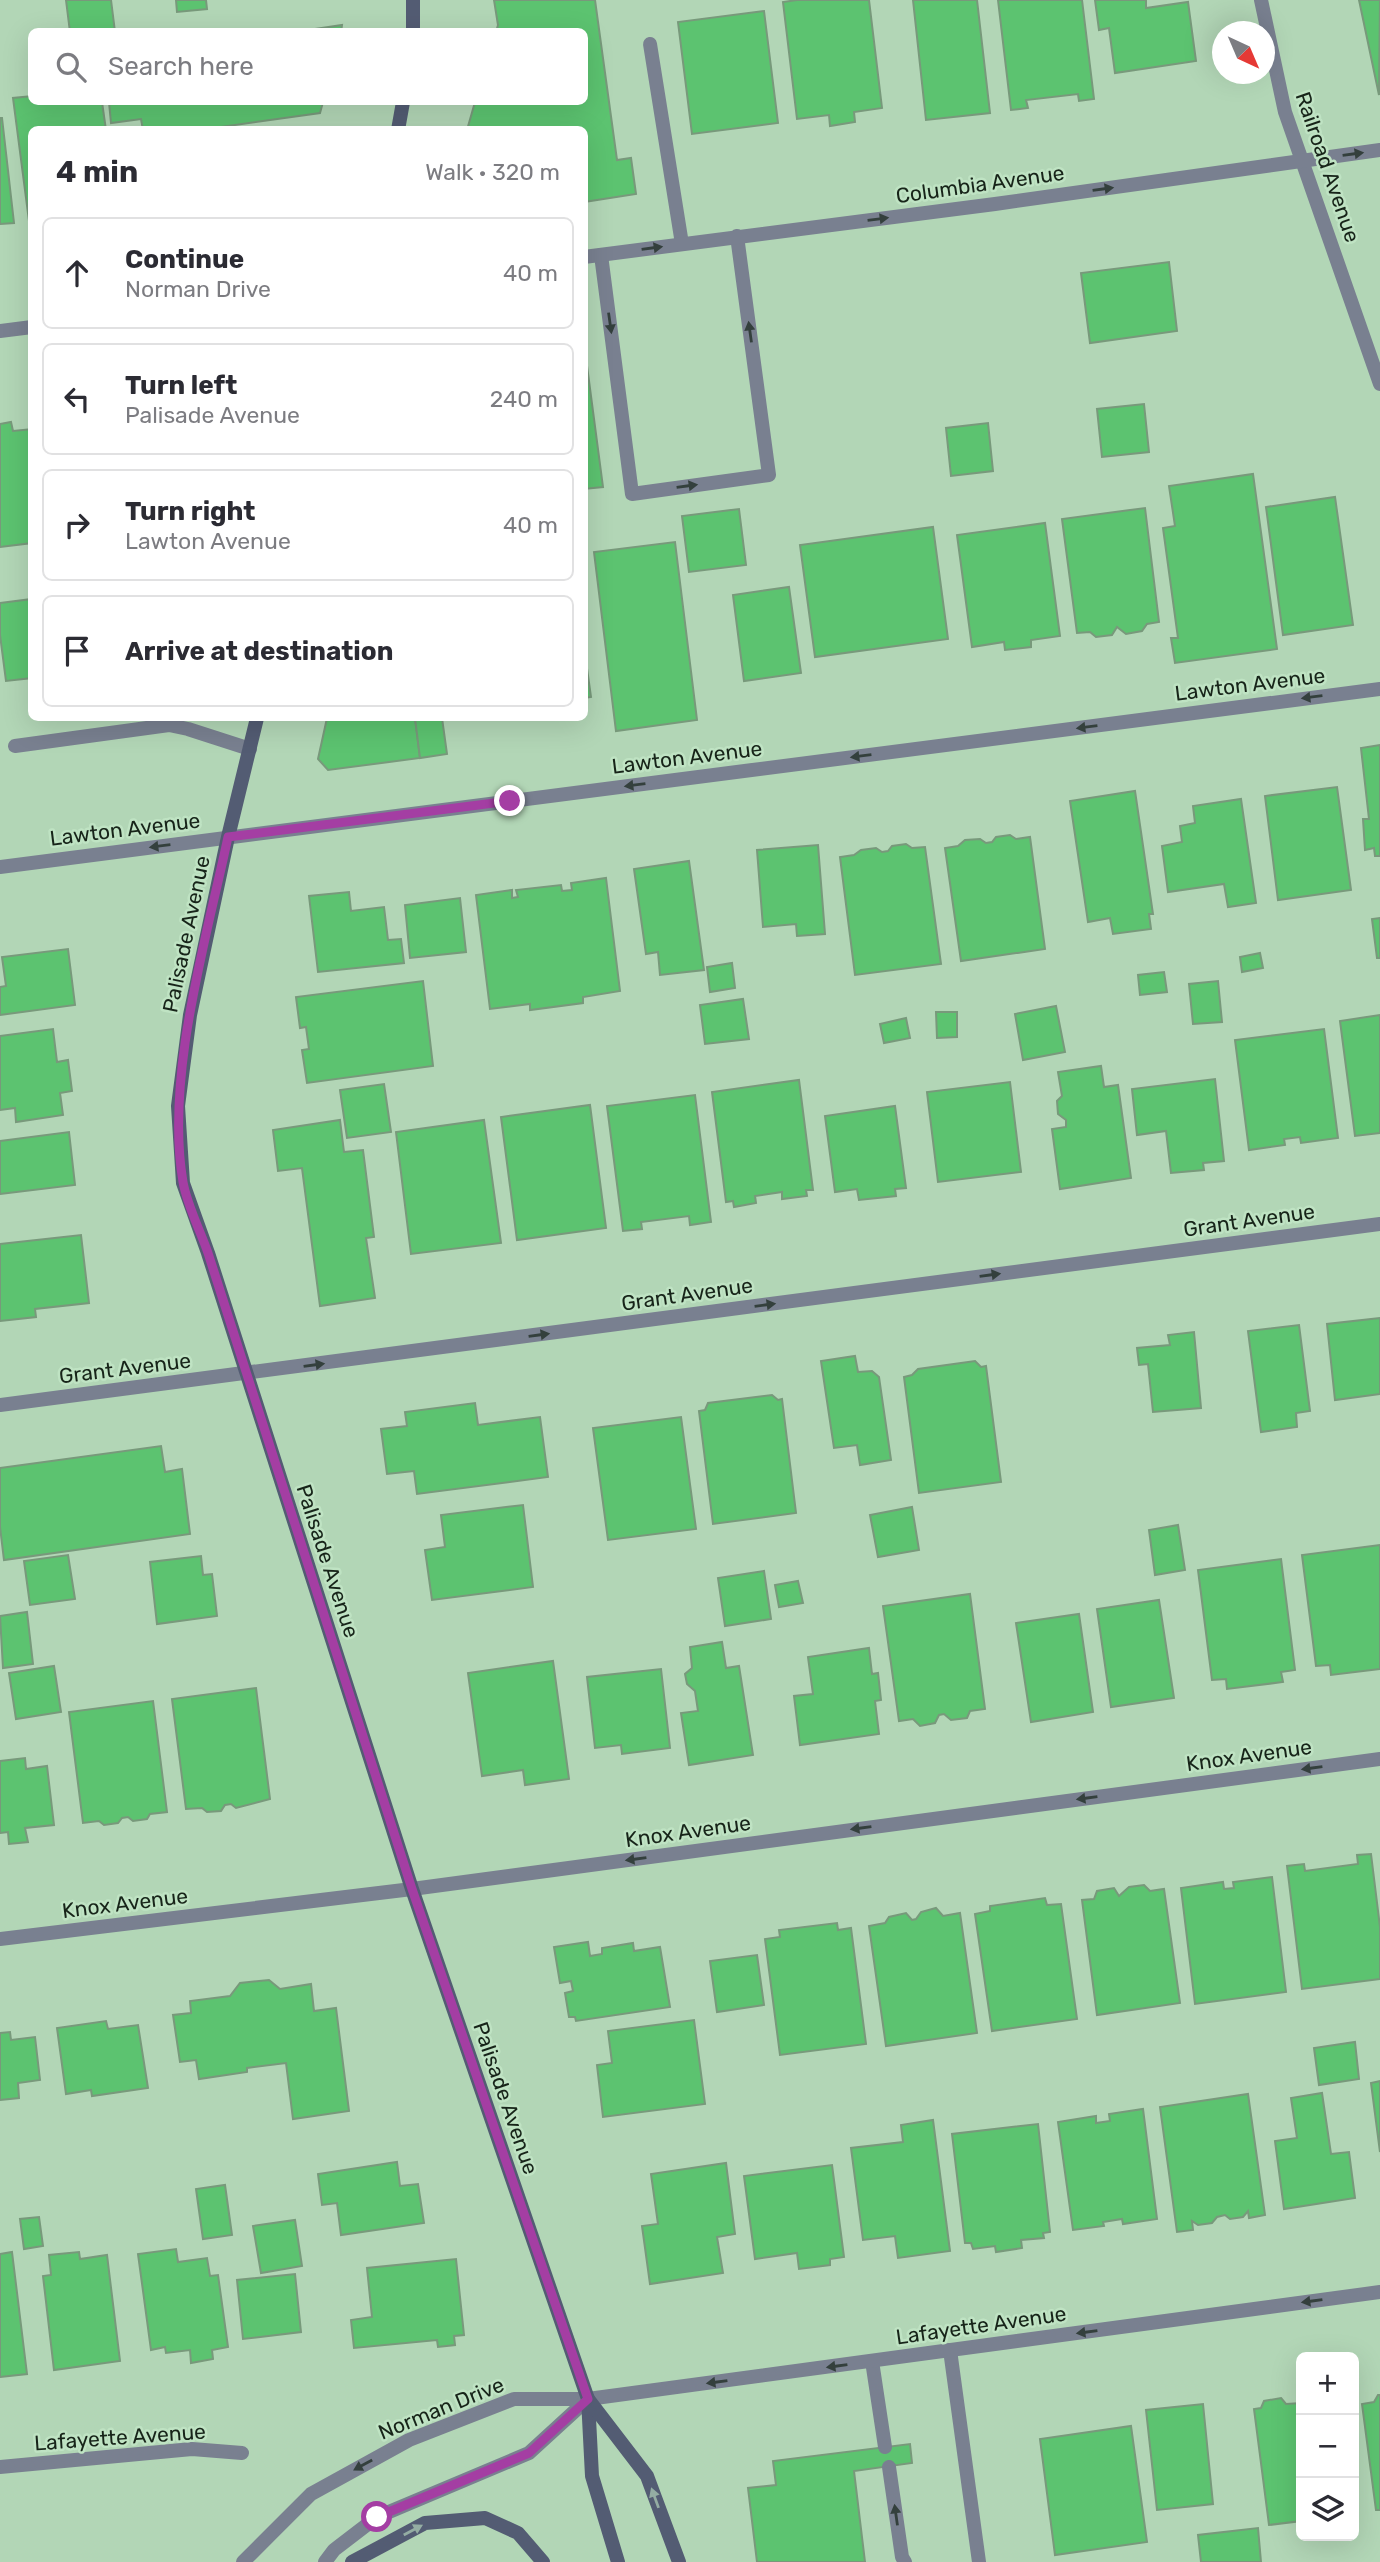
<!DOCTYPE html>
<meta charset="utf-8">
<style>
:root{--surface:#fff;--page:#f7f7f7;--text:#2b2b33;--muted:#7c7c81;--line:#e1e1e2}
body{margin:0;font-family:Rubik,sans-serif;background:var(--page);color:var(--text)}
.controls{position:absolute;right:21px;bottom:21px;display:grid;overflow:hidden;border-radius:10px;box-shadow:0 7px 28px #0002}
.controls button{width:63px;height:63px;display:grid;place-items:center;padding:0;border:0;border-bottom:2px solid var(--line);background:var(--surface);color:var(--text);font:35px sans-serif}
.compass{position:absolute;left:1212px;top:21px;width:63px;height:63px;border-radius:50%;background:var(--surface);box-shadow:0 7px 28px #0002;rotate:136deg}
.stop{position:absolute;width:21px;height:21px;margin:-16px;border:5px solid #a43ea3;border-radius:50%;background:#fff}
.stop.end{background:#a43ea3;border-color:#fff;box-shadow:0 2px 7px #0008}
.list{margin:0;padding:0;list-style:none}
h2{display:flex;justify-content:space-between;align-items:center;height:91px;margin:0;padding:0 28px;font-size:30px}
h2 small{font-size:23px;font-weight:400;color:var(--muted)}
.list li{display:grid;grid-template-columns:46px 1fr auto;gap:21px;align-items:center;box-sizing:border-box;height:112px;margin:0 14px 14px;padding:0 14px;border:2px solid var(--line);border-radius:10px}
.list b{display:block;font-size:26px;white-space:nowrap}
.list p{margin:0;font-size:23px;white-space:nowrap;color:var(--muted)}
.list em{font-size:23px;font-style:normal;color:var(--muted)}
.icon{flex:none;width:38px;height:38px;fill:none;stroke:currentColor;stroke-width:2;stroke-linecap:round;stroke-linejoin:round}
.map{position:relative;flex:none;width:1380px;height:2562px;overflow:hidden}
.search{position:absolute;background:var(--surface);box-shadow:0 7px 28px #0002;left:28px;top:28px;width:560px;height:77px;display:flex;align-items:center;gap:18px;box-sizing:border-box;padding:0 24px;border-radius:10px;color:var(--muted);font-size:26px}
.panel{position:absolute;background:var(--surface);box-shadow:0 7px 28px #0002;left:28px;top:126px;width:560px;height:595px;border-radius:10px}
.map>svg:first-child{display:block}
</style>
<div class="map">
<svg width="1380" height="2562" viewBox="0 0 1380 2562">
<rect width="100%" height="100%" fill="#b2d6b6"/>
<g fill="#5cc370" stroke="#78997b" stroke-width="2">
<polygon points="66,0 111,0 115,32 70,32"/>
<polygon points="176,0 206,0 207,9 177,12"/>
<polygon points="494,0 595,0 617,160 631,158 636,194 584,202 584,130 467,130 475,102 584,102 584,32 496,32 498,25"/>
<polygon points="797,0 869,0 882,108 854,112 855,122 830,126 829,115 797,119 783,2"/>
<polygon points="913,0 977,0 990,113 926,120"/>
<polygon points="998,0 1082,0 1094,99 1079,101 1078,94 1026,100 1028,108 1011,110"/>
<polygon points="1095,0 1146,0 1146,8 1188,2 1196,61 1115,73 1109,28 1099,30"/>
<polygon points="1359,0 1380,0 1379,95"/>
<polygon points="764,11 778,123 692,134 678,22"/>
<polygon points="342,25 341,32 295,32"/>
<polygon points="32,96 32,102 102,102 106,130 32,130 32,220 29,221 13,98"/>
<polygon points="109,102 323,102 320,113 200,130 143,130 141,119 111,123"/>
<polygon points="0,118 2,118 14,223 0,224"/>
<polygon points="1169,262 1177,331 1090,343 1081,273"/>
<polygon points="584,343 603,487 584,489"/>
<polygon points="1144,404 1149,452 1102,457 1097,409"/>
<polygon points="11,422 13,431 32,429 32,543 0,547 0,424"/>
<polygon points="988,423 993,471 951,476 946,428"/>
<polygon points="1253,474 1277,649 1175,663 1171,638 1178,638 1163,528 1175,526 1169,486"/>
<polygon points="1335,497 1353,625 1283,635 1266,507"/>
<polygon points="1145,508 1159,622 1147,624 1142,631 1126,634 1117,627 1112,635 1096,637 1090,632 1077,633 1062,519"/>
<polygon points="739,509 746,565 689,572 682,516"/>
<polygon points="1045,523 1060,636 1031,640 1031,647 1005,650 1004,642 972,647 957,535"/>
<polygon points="933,527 948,639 815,657 800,545"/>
<polygon points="675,542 697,720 616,731 594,552"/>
<polygon points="789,587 801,673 744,681 733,595"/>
<polygon points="32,599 32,678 6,681 0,635 0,603"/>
<polygon points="584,647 591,697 584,698"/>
<polygon points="327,718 415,718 420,758 328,770 318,759"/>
<polygon points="415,718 442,718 447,754 420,758"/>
<polygon points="1380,745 1380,856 1375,856 1374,848 1365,850 1363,819 1369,819 1361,748"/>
<polygon points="1337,787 1351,890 1278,900 1265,796"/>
<polygon points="1135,791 1153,914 1149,914 1151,929 1113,934 1110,918 1088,922 1070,801"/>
<polygon points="1241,799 1256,903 1228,907 1224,884 1168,892 1162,846 1182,842 1180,826 1195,823 1193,806"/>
<polygon points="1010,835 1016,839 1030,837 1045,949 961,961 945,848 958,846 965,840 980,839 986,843 992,842 996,837"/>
<polygon points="906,844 912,848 925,847 941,964 855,975 840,857 854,855 861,850 876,848 882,852 888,851 892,846"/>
<polygon points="818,845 825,934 797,936 796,924 763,927 757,850"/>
<polygon points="689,861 704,970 660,975 658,952 646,954 634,869"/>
<polygon points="606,878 620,991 583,997 583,1003 530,1010 530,1004 490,1009 476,895 512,890 512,898 518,897 516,890 561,885 562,891 572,890 571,883"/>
<polygon points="349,892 351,911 384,907 388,940 401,939 404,963 318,972 309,896"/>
<polygon points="460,898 466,952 410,958 405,905"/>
<polygon points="1380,918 1380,958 1377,958 1372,919"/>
<polygon points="68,949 75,1005 0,1015 0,987 6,986 2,957"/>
<polygon points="1260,953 1263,968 1242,972 1240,957"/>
<polygon points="732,963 735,988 710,992 707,967"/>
<polygon points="1164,972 1167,992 1140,995 1138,975"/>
<polygon points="423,981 433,1066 307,1083 302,1050 309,1049 306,1027 300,1028 296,997"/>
<polygon points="1218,981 1222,1022 1193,1024 1189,984"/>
<polygon points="743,999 749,1039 705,1044 700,1005"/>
<polygon points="1056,1006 1065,1052 1023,1060 1015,1014"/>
<polygon points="936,1012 957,1012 957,1037 937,1038"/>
<polygon points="1380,1015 1380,1133 1355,1136 1340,1021"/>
<polygon points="906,1018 910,1038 884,1043 880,1024"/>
<polygon points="53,1029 57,1062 68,1060 72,1091 60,1093 63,1115 16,1122 15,1108 0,1110 0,1036"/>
<polygon points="1324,1029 1338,1138 1301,1143 1300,1137 1284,1139 1285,1145 1249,1150 1235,1040"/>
<polygon points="1101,1066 1104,1087 1118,1085 1131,1178 1060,1189 1052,1129 1066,1127 1066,1120 1058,1114 1057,1101 1062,1096 1058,1072"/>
<polygon points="1215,1079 1224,1161 1203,1163 1204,1170 1171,1173 1166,1131 1137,1135 1132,1089"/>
<polygon points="799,1080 813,1190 806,1190 807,1196 782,1199 782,1192 755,1196 756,1203 734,1207 733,1201 726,1202 712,1092"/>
<polygon points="1010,1082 1021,1172 938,1182 927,1092"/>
<polygon points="384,1084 391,1132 347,1138 340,1090"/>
<polygon points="695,1095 711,1222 690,1225 689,1216 641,1222 642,1229 623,1231 607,1106"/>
<polygon points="590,1105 606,1228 517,1240 501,1117"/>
<polygon points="895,1106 906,1188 895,1189 896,1196 859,1200 857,1189 835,1192 825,1116"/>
<polygon points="340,1120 344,1152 363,1150 374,1237 366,1238 375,1298 320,1306 302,1168 278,1171 273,1130"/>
<polygon points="484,1120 501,1243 411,1254 396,1132"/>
<polygon points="69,1132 75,1185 0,1194 0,1141"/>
<polygon points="81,1235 89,1303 35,1309 36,1317 0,1321 0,1244"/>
<polygon points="1380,1318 1380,1394 1335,1400 1327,1324"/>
<polygon points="1299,1325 1310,1411 1296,1413 1297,1427 1261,1432 1248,1331"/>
<polygon points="1194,1332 1201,1408 1153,1412 1148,1364 1139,1365 1137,1348 1170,1345 1168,1335"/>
<polygon points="855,1356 858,1372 872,1371 879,1377 891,1460 860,1465 857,1445 834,1448 821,1361"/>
<polygon points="975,1361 981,1367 986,1366 1001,1482 919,1493 904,1377 912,1375 918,1369"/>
<polygon points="772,1395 778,1400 782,1399 796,1513 713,1524 699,1411 705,1410 708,1403"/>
<polygon points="475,1403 478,1425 540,1417 548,1477 417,1494 414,1471 387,1474 381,1429 407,1426 405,1412"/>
<polygon points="681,1417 696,1529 608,1540 593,1428"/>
<polygon points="161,1446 165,1472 182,1469 190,1534 4,1560 0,1527 0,1468"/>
<polygon points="523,1505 533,1587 432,1600 425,1550 445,1547 441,1515"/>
<polygon points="912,1507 919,1550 878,1557 870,1515"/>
<polygon points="1178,1525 1185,1570 1155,1575 1149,1530"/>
<polygon points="1380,1545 1380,1669 1331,1675 1330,1665 1316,1666 1302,1555"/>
<polygon points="68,1555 75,1599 30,1605 24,1561"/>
<polygon points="201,1556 203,1575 212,1574 217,1616 157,1624 150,1562"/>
<polygon points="1281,1559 1295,1670 1281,1672 1283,1682 1227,1689 1226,1679 1212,1680 1198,1570"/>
<polygon points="764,1571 771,1619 725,1626 718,1578"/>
<polygon points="798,1581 803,1603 779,1607 775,1585"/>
<polygon points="970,1594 985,1709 970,1711 967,1718 951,1720 944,1714 939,1715 935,1723 920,1726 913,1719 899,1721 883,1606"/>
<polygon points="1159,1600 1174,1698 1111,1707 1097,1609"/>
<polygon points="27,1612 33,1664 3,1668 0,1616"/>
<polygon points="1079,1614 1093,1712 1031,1722 1016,1623"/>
<polygon points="722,1642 726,1668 739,1666 753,1755 689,1765 681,1713 698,1711 695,1691 687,1684 685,1674 692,1668 690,1647"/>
<polygon points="869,1648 872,1674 878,1673 881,1700 875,1701 879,1734 800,1745 794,1696 813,1694 808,1657"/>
<polygon points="553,1661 569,1779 525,1785 523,1770 482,1776 468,1673"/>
<polygon points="54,1666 61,1712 16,1719 9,1673"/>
<polygon points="661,1669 670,1748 622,1754 621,1745 595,1748 587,1677"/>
<polygon points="256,1688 270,1799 236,1808 231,1804 225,1805 221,1811 207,1812 202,1808 186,1809 172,1699"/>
<polygon points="153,1701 167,1812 150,1814 147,1819 133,1821 128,1817 122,1818 118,1823 104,1825 99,1821 83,1823 69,1712"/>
<polygon points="25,1758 26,1769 47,1766 54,1825 25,1828 28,1842 9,1844 8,1832 0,1833 0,1761"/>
<polygon points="1371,1854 1380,1927 1380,1979 1302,1989 1287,1866 1304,1864 1305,1871 1358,1864 1357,1855"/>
<polygon points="1272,1877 1286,1992 1195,2004 1181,1888 1223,1882 1224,1889 1234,1888 1233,1882"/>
<polygon points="1144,1885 1150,1891 1164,1889 1180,2003 1097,2015 1082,1900 1094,1899 1097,1891 1114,1888 1119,1896 1129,1887"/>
<polygon points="1045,1898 1047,1905 1061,1904 1077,2019 992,2031 975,1914 990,1911 990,1906"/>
<polygon points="936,1908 943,1916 960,1913 977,2033 886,2046 869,1926 885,1923 889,1917 906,1913 912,1920 916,1919 921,1912"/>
<polygon points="837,1923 838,1930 851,1928 866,2044 780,2055 765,1939 780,1937 779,1930"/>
<polygon points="588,1942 590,1956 602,1954 602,1948 633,1943 634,1951 660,1947 670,2007 576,2021 575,2017 569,2017 565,1993 573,1991 571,1981 560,1983 554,1947"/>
<polygon points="757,1955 764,2005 717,2012 710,1961"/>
<polygon points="269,1980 280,1989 311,1984 314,2011 336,2008 349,2111 293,2119 286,2063 247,2068 247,2072 199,2079 196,2060 180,2062 173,2015 191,2013 190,2001 230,1996 240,1983"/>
<polygon points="694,2020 705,2104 603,2117 597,2065 612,2063 608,2031"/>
<polygon points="106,2021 108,2029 138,2025 148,2088 92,2096 91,2090 66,2094 57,2028"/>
<polygon points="10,2032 11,2040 35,2037 40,2080 18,2083 19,2098 0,2100 0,2033"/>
<polygon points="1355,2042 1359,2079 1319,2085 1314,2048"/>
<polygon points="1380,2081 1380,2152 1371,2083"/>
<polygon points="1322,2093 1331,2154 1349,2152 1355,2198 1284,2209 1275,2141 1297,2138 1291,2098"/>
<polygon points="1248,2094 1265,2215 1249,2218 1248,2211 1243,2217 1230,2219 1225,2215 1217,2217 1212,2223 1198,2225 1192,2221 1193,2230 1177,2232 1160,2107"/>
<polygon points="1143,2109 1157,2219 1123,2224 1122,2219 1103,2222 1104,2226 1073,2230 1058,2122 1096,2116 1096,2123 1110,2121 1109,2114"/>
<polygon points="933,2120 950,2251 898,2258 895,2236 863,2240 851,2148 903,2142 901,2125"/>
<polygon points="1038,2124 1050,2232 1043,2233 1044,2238 1021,2240 1022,2248 996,2252 995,2246 973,2249 971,2243 965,2243 952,2134"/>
<polygon points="397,2162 400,2186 418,2184 424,2223 341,2235 337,2203 322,2205 318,2174"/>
<polygon points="726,2163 735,2234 717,2237 723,2273 650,2284 642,2226 658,2224 651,2174"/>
<polygon points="832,2165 844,2257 830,2259 830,2265 799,2269 797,2253 755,2259 744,2176"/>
<polygon points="225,2185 232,2235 203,2239 196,2189"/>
<polygon points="39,2217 43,2246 24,2249 20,2219"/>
<polygon points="295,2220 302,2266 261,2273 253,2226"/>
<polygon points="176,2249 178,2262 207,2258 210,2276 218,2275 228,2347 212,2350 213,2359 191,2363 190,2350 166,2353 165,2347 151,2350 138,2254"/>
<polygon points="12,2252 27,2374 0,2377 0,2254"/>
<polygon points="79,2252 80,2259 107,2255 120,2361 54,2370 43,2276 51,2275 49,2255"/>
<polygon points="456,2259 464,2335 454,2336 455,2345 438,2347 437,2340 354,2348 351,2320 372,2317 367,2268"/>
<polygon points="295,2274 301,2332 243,2339 237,2280"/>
<polygon points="1378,2395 1380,2395 1380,2510 1376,2510 1362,2404 1374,2402"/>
<polygon points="1281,2398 1286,2404 1301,2403 1301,2521 1269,2525 1254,2409 1261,2408 1264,2401"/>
<polygon points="1203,2404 1213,2504 1157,2510 1146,2410"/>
<polygon points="1131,2426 1147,2542 1055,2555 1040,2439"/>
<polygon points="910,2444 912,2463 854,2471 865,2562 757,2562 748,2488 776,2485 773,2461"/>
<polygon points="1258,2528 1261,2562 1201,2562 1198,2535"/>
</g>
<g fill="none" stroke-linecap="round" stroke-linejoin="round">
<g stroke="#798090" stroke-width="14">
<polyline points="650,44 682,244"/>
<polyline points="601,255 632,494 769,475 737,236"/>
<polyline points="15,746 169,725 188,729 250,749"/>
<polyline points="950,2350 979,2562"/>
<polyline points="872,2361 885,2447"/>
<polyline points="889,2467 902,2557 905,2562"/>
</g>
<g stroke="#798090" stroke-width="14">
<polyline points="1261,0 1285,112 1380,384"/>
<polyline points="584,257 995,204 1380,150"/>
<polyline points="0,331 32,327"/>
<polyline points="0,867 1380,689"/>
<polyline points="0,1405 1380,1224"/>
<polyline points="0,1939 412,1889 1380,1759"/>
<polyline points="0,2467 192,2449 242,2453"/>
<polyline points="243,2562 311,2494 409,2440 514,2399 588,2399 1380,2292"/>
<polyline points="325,2562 334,2550 377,2517 529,2453 588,2399"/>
</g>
<g stroke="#535c73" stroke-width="14">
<polyline points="413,0 413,32"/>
<polyline points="398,130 403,102"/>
<polyline points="257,718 228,837 190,1015 178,1106 183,1183 208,1253 412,1889 588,2399 592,2476 618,2562"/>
<polyline points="588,2399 647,2476 679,2562"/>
<polyline points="352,2562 425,2523 485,2518 518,2533 543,2562"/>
</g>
</g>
<defs><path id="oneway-solid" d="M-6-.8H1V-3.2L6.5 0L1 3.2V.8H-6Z" transform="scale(1.75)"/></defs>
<g fill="#34403d">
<use href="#oneway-solid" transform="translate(1353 154) rotate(-8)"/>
<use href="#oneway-solid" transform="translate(1103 189) rotate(-8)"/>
<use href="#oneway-solid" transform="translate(878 219) rotate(-7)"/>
<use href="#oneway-solid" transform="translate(652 248) rotate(-8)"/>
<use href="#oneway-solid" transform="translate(610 323) rotate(82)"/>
<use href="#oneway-solid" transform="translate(750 332) rotate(-98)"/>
<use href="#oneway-solid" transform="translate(687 486) rotate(-8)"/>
<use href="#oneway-solid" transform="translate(1312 697) rotate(173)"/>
<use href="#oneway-solid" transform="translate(1087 727) rotate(173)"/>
<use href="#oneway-solid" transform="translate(861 756) rotate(173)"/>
<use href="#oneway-solid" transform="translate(635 785) rotate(173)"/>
<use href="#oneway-solid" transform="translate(160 846) rotate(173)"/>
<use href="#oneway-solid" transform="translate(990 1275) rotate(-8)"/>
<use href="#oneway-solid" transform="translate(765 1305) rotate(-8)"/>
<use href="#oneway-solid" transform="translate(539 1335) rotate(-8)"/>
<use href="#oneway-solid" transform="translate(314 1365) rotate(-8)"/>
<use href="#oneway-solid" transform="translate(1312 1768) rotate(172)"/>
<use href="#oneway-solid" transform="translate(1087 1798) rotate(172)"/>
<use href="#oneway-solid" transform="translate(861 1828) rotate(172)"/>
<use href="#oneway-solid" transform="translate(636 1859) rotate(172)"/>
<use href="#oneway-solid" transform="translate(1312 2301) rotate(172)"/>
<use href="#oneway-solid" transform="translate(1087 2332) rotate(172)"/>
<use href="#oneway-solid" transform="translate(837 2366) rotate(172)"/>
<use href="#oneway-solid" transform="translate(717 2382) rotate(172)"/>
<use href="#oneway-solid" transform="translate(363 2465) rotate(151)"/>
<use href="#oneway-solid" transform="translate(896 2515) rotate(-98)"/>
</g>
<g fill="#94ada3">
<use href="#oneway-solid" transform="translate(655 2498) rotate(-110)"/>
<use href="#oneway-solid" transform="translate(413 2530) rotate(-28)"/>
</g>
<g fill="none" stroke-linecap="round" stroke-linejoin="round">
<path stroke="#a43ea3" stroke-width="9" d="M377 2517 529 2453 588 2399 412 1889 208 1253C200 1230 187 1205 183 1182 165 1077 206 941 228 837L510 801"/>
</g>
<g text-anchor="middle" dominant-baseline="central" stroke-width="5" stroke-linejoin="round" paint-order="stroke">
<g font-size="21" fill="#172419" stroke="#bfe3c3">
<text transform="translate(1328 167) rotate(71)">Railroad Avenue</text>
<text transform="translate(980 184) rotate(-8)">Columbia Avenue</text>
<text transform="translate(1250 684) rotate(-7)">Lawton Avenue</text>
<text transform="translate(687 757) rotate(-7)">Lawton Avenue</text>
<text transform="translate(125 829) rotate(-7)">Lawton Avenue</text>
<text transform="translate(186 934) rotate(-78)">Palisade Avenue</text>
<text transform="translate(1249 1220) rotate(-8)">Grant Avenue</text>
<text transform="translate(687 1294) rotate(-8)">Grant Avenue</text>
<text transform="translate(125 1368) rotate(-7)">Grant Avenue</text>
<text transform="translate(328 1561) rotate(72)">Palisade Avenue</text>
<text transform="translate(1249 1755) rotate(-8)">Knox Avenue</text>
<text transform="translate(688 1831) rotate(-8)">Knox Avenue</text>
<text transform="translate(125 1903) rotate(-7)">Knox Avenue</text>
<text transform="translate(506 2098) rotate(71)">Palisade Avenue</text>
<text transform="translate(981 2325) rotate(-8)">Lafayette Avenue</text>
<text transform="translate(441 2408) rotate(-22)">Norman Drive</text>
<text transform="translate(120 2437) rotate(-4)">Lafayette Avenue</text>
</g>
</g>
</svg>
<div class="controls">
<button>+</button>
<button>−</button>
<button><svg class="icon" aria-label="layers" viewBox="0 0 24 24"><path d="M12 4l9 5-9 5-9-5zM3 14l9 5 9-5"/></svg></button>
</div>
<svg class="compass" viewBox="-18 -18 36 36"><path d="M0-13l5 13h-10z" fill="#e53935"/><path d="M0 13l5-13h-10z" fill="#7c7c81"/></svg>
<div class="stop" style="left:377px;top:2517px"></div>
<div class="stop end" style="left:510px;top:801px"></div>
<div class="search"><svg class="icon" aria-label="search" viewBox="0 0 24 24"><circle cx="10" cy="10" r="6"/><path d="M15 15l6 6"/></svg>Search here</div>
<section class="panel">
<h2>4 min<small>Walk · 320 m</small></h2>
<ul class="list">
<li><svg class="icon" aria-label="ahead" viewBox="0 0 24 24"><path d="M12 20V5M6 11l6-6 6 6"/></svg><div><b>Continue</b><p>Norman Drive</p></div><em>40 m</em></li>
<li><svg class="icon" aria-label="left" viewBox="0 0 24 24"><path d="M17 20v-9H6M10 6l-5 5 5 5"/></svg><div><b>Turn left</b><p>Palisade Avenue</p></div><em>240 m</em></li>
<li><svg class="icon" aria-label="right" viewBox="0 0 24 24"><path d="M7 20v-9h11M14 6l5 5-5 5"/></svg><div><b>Turn right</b><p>Lawton Avenue</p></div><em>40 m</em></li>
<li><svg class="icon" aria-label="arrive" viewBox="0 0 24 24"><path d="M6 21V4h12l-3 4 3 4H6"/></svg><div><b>Arrive at destination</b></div></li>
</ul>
</section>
</div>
